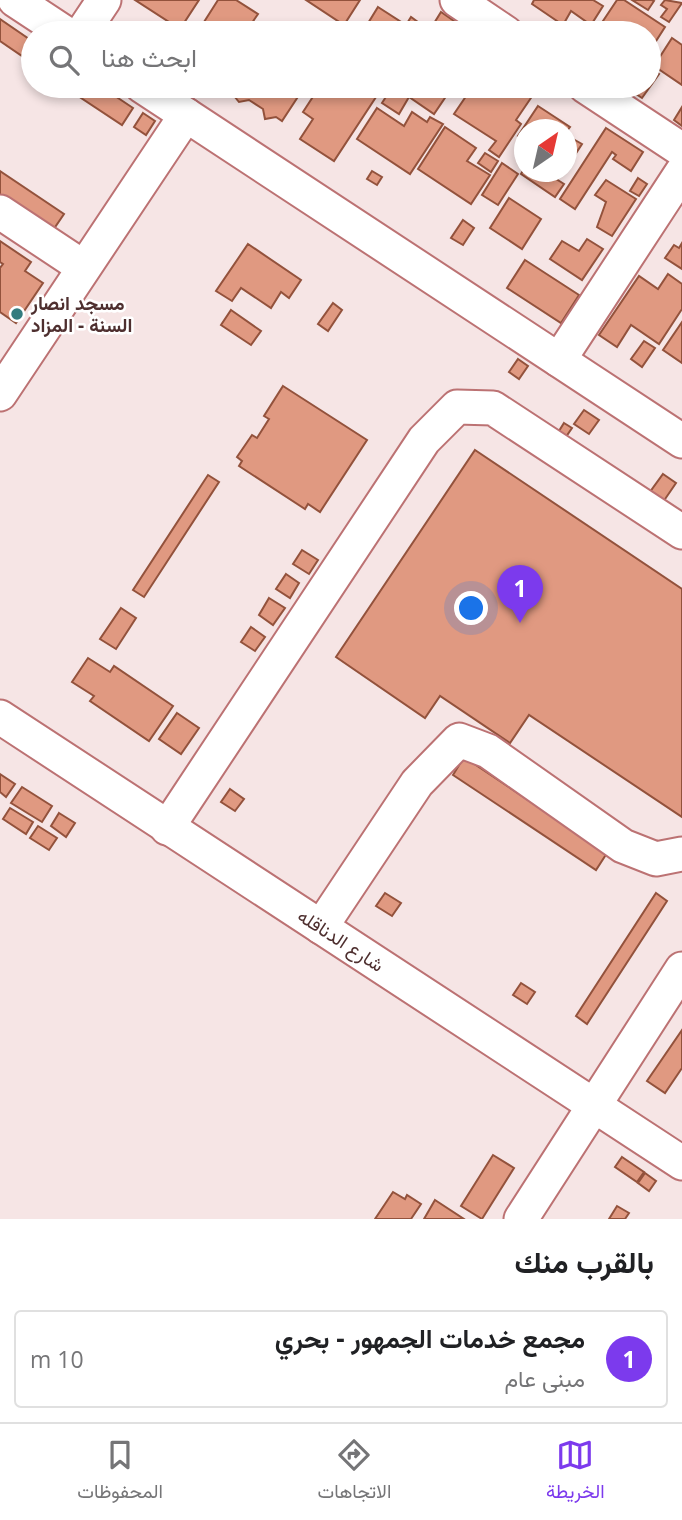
<!DOCTYPE html>
<html lang="ar">
<meta charset="utf-8">
<style>
:root{--surface:#fff;--page:#f6f6f6;--text:#202124;--muted:#757577;--line:#e0e0e0;--accent:#7c3aed}
body{margin:0;font-family:"Open Sans",Vazirmatn,sans-serif;background:var(--page);color:var(--text);direction:rtl}
.compass{position:absolute;left:514px;top:119px;width:63px;height:63px;border-radius:50%;background:var(--surface);box-shadow:0 4px 10px #0003;rotate:34deg}
.you{position:absolute;left:472px;top:609px;width:24px;height:24px;margin:-18px;border:5px solid #fff;border-radius:50%;background:#1a73e8;box-shadow:0 0 0 10px #1a73e833}
.badge{display:grid;place-items:center;width:46px;height:46px;border-radius:50%;background:var(--accent);color:#fff;font-size:23px;font-weight:700}
.pin{position:absolute;translate:-50% -58px;filter:drop-shadow(0 2px 4px #0008)}
.pin::after{content:'';position:absolute;top:37px;width:24px;height:21px;background:inherit;clip-path:polygon(0 0,100% 0,50% 100%)}
.list{margin:0;padding:0;list-style:none}
h2{display:flex;justify-content:space-between;align-items:center;height:91px;margin:0;padding:0 28px;font-size:30px}
h2 small{font-size:23px;font-weight:400;color:var(--muted)}
.list li{display:grid;grid-template-columns:46px 1fr auto;gap:21px;align-items:center;box-sizing:border-box;height:98px;margin:0 14px 14px;padding:0 14px;border:2px solid var(--line);border-radius:7px}
.list b{display:block;font-size:26px;white-space:nowrap}
.list p{margin:0;font-size:23px;white-space:nowrap;color:var(--muted)}
.list em{font-size:23px;font-style:normal;color:var(--muted)}
.icon{flex:none;width:38px;height:38px;fill:none;stroke:currentColor;stroke-width:2;stroke-linecap:round;stroke-linejoin:round}
.map{position:relative;flex:none;width:682px;height:1219px;overflow:hidden;direction:ltr}
.search{position:absolute;background:var(--surface);box-shadow:0 4px 10px #0003;left:21px;right:21px;top:21px;height:77px;display:flex;align-items:center;gap:18px;box-sizing:border-box;padding:0 24px;border-radius:38px;color:var(--muted);font-size:26px}
.sheet{height:203px;background:var(--surface)}
nav{display:flex;justify-content:space-around;align-items:center;box-sizing:border-box;height:98px;border-top:2px solid var(--line);background:var(--surface);font-size:19px;color:var(--muted)}
nav a{display:grid;justify-items:center;gap:4px}
nav .on{color:var(--accent)}
.map>svg:first-child{display:block}
</style>
<div class="map">
<svg width="682" height="1219" viewBox="0 0 682 1219">
<rect width="100%" height="100%" fill="#f6e5e5"/>
<g fill="#e09981" stroke="#93523c" stroke-width="2">
<polygon points="135,0 199,0 180,29"/>
<polygon points="218,0 236,0 258,14 245,33 197,33"/>
<polygon points="306,0 360,0 344,25"/>
<polygon points="534,0 593,0 603,6 591,25 571,11 563,25 532,4"/>
<polygon points="617,0 624,0 665,27 649,52 649,33 595,33"/>
<polygon points="632,0 652,0 654,1 648,10"/>
<polygon points="665,0 682,3 669,22 661,17 667,9 661,5"/>
<polygon points="378,7 406,25 411,17 426,28 422,33 362,33"/>
<polygon points="441,12 454,21 451,25 461,33 428,33"/>
<polygon points="0,19 32,41 22,56 0,41"/>
<polygon points="280,25 293,33 274,33"/>
<polygon points="672,38 682,45 682,85 654,66"/>
<polygon points="649,68 659,74 642,98 630,90 633,86 649,86"/>
<polygon points="63,86 100,86 133,108 122,125"/>
<polygon points="240,86 305,86 282,121 276,117 265,119 263,109 249,100 239,102 235,97"/>
<polygon points="320,86 359,86 376,97 334,161 300,139 313,119 303,112"/>
<polygon points="393,86 453,86 434,114 409,97 399,114 382,103"/>
<polygon points="473,86 539,86 516,120 521,124 499,157 489,150 496,141 454,114"/>
<polygon points="538,106 570,127 566,132 566,130 524,130 524,140 518,136"/>
<polygon points="682,107 682,126 674,120"/>
<polygon points="377,108 404,126 412,112 427,122 430,117 443,124 410,174 357,139"/>
<polygon points="143,113 155,121 146,135 134,127"/>
<polygon points="445,127 476,148 467,161 490,175 471,204 418,169"/>
<polygon points="606,128 643,152 631,171 613,159 616,155 612,152 575,209 560,199"/>
<polygon points="566,135 582,144 571,161 566,158"/>
<polygon points="485,153 498,161 491,172 478,163"/>
<polygon points="502,163 518,174 498,205 482,195"/>
<polygon points="524,169 524,172 545,172 564,184 555,197 521,174"/>
<polygon points="0,171 64,214 51,233 0,199"/>
<polygon points="372,171 382,177 377,185 367,179"/>
<polygon points="638,178 647,184 639,196 630,191"/>
<polygon points="606,180 636,199 612,236 597,227 606,202 595,195"/>
<polygon points="509,198 541,219 522,249 490,228"/>
<polygon points="463,220 474,228 463,245 451,238"/>
<polygon points="587,239 603,249 582,280 550,259 562,241 579,251"/>
<polygon points="0,241 31,262 25,271 43,283 16,323 0,312 0,268 3,264 0,262"/>
<polygon points="682,243 682,269 665,258 674,245 679,248"/>
<polygon points="248,244 301,280 289,298 281,292 271,308 241,288 232,301 216,291"/>
<polygon points="525,260 579,295 561,323 507,288"/>
<polygon points="668,274 682,284 682,309 659,344 631,325 617,347 599,335 639,276 658,289"/>
<polygon points="333,303 342,310 328,331 318,324"/>
<polygon points="231,310 261,331 251,345 221,325"/>
<polygon points="682,322 682,363 663,350"/>
<polygon points="644,341 655,348 642,367 631,359"/>
<polygon points="518,359 528,366 519,379 509,372"/>
<polygon points="283,386 367,440 320,512 308,504 305,509 239,466 242,461 237,457 252,435 257,438 269,419 264,416"/>
<polygon points="584,410 599,420 589,434 574,424"/>
<polygon points="564,423 572,428 561,444 554,439"/>
<polygon points="475,450 682,589 682,817 529,715 510,743 440,696 425,718 336,657"/>
<polygon points="663,474 676,483 661,505 647,496"/>
<polygon points="208,475 219,482 144,597 133,590"/>
<polygon points="302,550 318,560 309,574 293,564"/>
<polygon points="286,574 299,583 290,598 276,589"/>
<polygon points="269,598 285,608 273,625 259,615"/>
<polygon points="121,608 136,618 116,649 100,639"/>
<polygon points="251,627 265,637 255,651 241,642"/>
<polygon points="88,658 110,672 114,666 173,706 149,741 90,701 94,696 72,682"/>
<polygon points="177,713 199,728 181,754 159,739"/>
<polygon points="464,757 607,853 596,870 453,775"/>
<polygon points="0,774 15,784 6,797 0,792"/>
<polygon points="22,787 52,806 42,822 11,803"/>
<polygon points="230,789 244,799 235,811 221,802"/>
<polygon points="10,808 33,822 26,834 3,819"/>
<polygon points="59,813 75,823 66,837 51,826"/>
<polygon points="38,826 57,838 49,850 30,838"/>
<polygon points="385,893 401,903 392,916 376,906"/>
<polygon points="656,893 667,901 587,1024 576,1016"/>
<polygon points="521,983 535,992 527,1004 513,995"/>
<polygon points="682,1030 682,1068 665,1093 647,1081"/>
<polygon points="493,1155 514,1168 482,1219 461,1206"/>
<polygon points="622,1157 644,1172 637,1182 615,1167"/>
<polygon points="645,1173 656,1181 649,1191 638,1183"/>
<polygon points="393,1192 405,1199 407,1195 421,1204 411,1219 375,1219"/>
<polygon points="435,1200 464,1219 424,1219"/>
<polygon points="617,1206 629,1213 625,1219 609,1219"/>
</g>
<g fill="none" stroke-linecap="round" stroke-linejoin="round">
<defs>
<g id="minor">
<polyline points="15,0 65,33"/>
<polyline points="457,0 506,33"/>
<polyline points="82,33 104,0"/>
<polyline points="142,86 682,441"/>
<polyline points="585,86 682,150"/>
<polyline points="0,212 83,267"/>
<polyline points="559,360 682,172"/>
<polyline points="0,394 186,115"/>
<polyline points="0,717 682,1163"/>
<polyline points="167,828 424,440 457,407 493,408 682,532"/>
<polyline points="321,927 417,783 459,740 488,751 623,846 656,859 682,854"/>
<polyline points="521,1219 682,969"/>
</g>
</defs>
<use href="#minor" stroke="#bc7273" stroke-width="37"/>
<use href="#minor" stroke="#fff" stroke-width="33"/>
</g>
<circle fill="#337c7f" stroke="#fff" stroke-width="2.5" cx="17" cy="314" r="7"/>
<g text-anchor="middle" dominant-baseline="central" stroke-width="5" stroke-linejoin="round" paint-order="stroke">
<g font-size="19" font-weight="bold" fill="#4e2f2f" stroke="#fff" text-anchor="start">
<text x="31" y="303">مسجد انصار<tspan x="31" dy="22">السنة - المزاد</tspan></text>
</g>
<g font-size="19" fill="#4e2f2f" stroke="#fff">
<text transform="translate(341 940) rotate(33)">شارع الدناقله</text>
</g>
</g>
</svg>
<svg class="compass" viewBox="-18 -18 36 36"><path d="M0-13l5 13h-10z" fill="#e53935"/><path d="M0 13l5-13h-10z" fill="#757577"/></svg>
<div class="you"></div>
<div class="pin badge" style="left:520px;top:623px">1</div>
<div class="search"><svg class="icon" aria-label="search" viewBox="0 0 24 24"><circle cx="10" cy="10" r="6"/><path d="M15 15l6 6"/></svg>ابحث هنا</div>
</div>
<section class="sheet">
<h2>بالقرب منك<small></small></h2>
<ul class="list">
<li><span class="badge">1</span><div><b>مجمع خدمات الجمهور - بحري</b><p>مبنى عام</p></div><em>10 m</em></li>
</ul>
</section>
<nav>
<a class="on"><svg class="icon" aria-label="map" viewBox="0 0 24 24"><path d="M3 6l6-2 6 2 6-2v14l-6 2-6-2-6 2zM9 4v14M15 6v14"/></svg>الخريطة</a>
<a><svg class="icon" aria-label="directions" viewBox="0 0 24 24"><path d="M12 3l9 9-9 9-9-9zM9 14v-3h6M13 9l2 2-2 2"/></svg>الاتجاهات</a>
<a><svg class="icon" aria-label="saved" viewBox="0 0 24 24"><path d="M7 4h10v16l-5-4-5 4z"/></svg>المحفوظات</a>
</nav>
